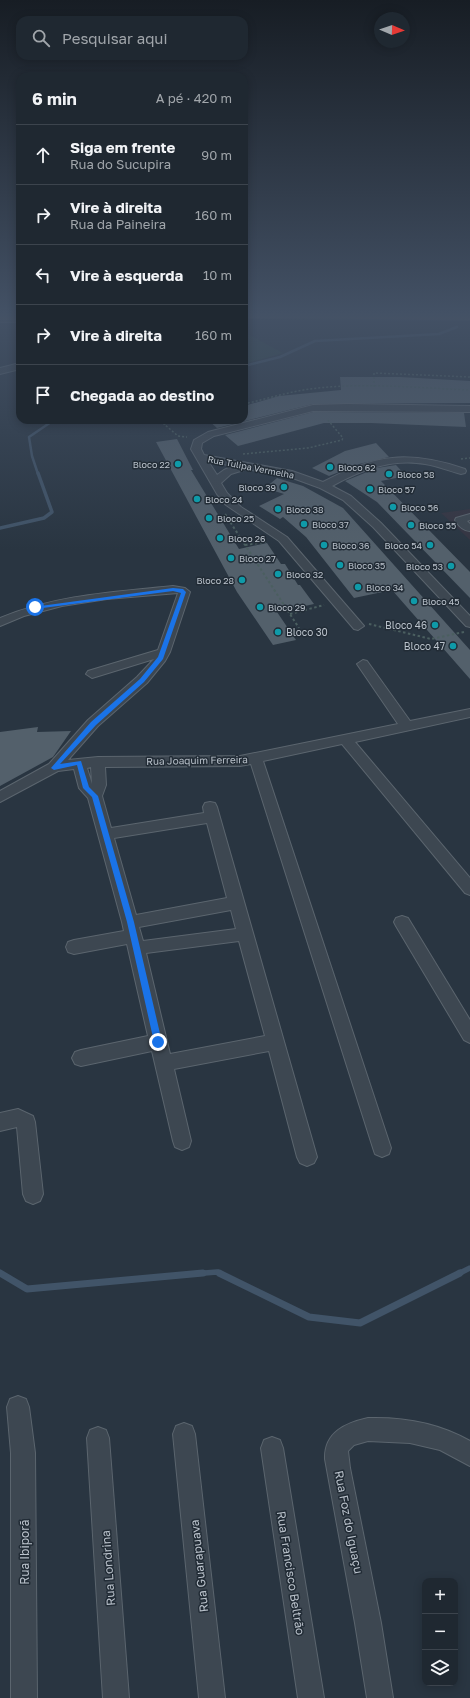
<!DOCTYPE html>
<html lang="pt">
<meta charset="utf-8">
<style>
:root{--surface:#1f2831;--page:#2c343d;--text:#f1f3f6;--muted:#a1a6ab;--line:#3c444d}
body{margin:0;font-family:"Golos Text",sans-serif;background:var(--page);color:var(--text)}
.controls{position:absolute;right:12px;bottom:12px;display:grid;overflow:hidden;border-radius:8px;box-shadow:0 2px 10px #0003}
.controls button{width:36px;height:36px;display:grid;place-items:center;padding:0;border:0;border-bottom:1px solid var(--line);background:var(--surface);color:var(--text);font:20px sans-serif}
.compass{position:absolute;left:374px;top:12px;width:36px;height:36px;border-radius:50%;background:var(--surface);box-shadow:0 2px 10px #0003;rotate:92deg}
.stop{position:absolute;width:12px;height:12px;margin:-9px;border:3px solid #1a73e8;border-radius:50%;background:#fff}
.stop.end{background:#1a73e8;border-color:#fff;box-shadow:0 1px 4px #0008}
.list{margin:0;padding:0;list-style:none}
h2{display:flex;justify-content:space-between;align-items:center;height:52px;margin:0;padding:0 16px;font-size:17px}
h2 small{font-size:13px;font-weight:400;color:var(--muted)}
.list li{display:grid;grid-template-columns:26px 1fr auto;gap:12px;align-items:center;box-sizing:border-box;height:60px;padding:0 16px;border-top:1px solid var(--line)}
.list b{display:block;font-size:15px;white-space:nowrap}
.list p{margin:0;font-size:13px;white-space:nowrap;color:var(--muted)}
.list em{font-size:13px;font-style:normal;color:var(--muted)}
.icon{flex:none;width:22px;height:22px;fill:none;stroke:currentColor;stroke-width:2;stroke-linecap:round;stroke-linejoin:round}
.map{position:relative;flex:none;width:470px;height:1698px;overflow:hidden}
.search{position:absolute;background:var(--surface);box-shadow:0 2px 10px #0003;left:16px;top:16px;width:232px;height:44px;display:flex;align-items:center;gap:10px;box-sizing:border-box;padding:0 14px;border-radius:12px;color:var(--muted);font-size:15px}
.panel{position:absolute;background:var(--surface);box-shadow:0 2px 10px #0003;left:16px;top:72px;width:232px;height:352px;border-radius:12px}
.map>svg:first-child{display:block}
</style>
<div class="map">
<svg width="470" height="1698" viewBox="0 0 470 1698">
<rect width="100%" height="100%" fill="#293541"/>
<polygon fill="#353542" points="470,509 470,540 441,513"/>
<polygon fill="#2c4343" points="244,332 283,353 244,364"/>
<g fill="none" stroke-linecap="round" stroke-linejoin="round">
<g stroke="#415468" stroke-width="2.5">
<polyline points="244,366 280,357 315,341 439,334 457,327"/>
<polyline points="38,474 32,456 29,437 54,420"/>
</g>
<polyline stroke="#415468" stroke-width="3.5" points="0,528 44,518 52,512 38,473"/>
<g stroke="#415468" stroke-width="5.5">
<polyline points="0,1273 2,1274"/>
<polyline points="192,1274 217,1272 222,1274"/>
<polyline points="458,1274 470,1268"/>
</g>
<g stroke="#415468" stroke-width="7">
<polyline points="0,1273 27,1289 203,1273"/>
<polyline points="219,1273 309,1317 360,1323 460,1273"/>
</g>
</g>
<g fill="#53606b">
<polygon points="340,377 400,377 470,381 470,403 313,404 217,428 208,420 244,420 244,406 279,396 341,390"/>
<polygon points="313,412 464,413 466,427 371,423 324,423 238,446 225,435"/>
<polygon points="177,439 193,470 191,470 239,549 267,543 281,564 285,564 298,585 300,585 314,604 277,612 296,640 273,645 237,592 156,442"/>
<polygon points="376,443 389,457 359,464 329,476 312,468 345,451"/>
<polygon points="396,465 406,476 381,481 470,572 470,598 377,502 345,481 377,468"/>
<polygon points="277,478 303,486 343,508 470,650 470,679 392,590 354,598 306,537 283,517 280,519 259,506 284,494 265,488"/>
<polygon points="38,727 37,732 71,731 53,757 0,786 0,732"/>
</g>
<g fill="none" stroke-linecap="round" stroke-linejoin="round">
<defs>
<g id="minor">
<rect x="0" y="318" width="20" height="4"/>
<polygon points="20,363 20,369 0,374 0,368"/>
<path d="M347 404 470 406V412L313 411 214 436 202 443 201 449 204 455 292 471 323 482C375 454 409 450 465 469L466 471 465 473 461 474C449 471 438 466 425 464 392 458 361 470 332 486L351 496 381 523 470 616V627L466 626 373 527 343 500 320 488 290 477 247 469 231 474 221 483 227 493 241 507 287 537 364 626 358 630 354 629 279 541 226 505 217 494 191 449 194 440 208 432 313 405ZM208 461 233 466 224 470 217 475Z"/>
<path d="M470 514V520L467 521 470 524V531C463 531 458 525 455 520L456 518Z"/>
<path d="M173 586 185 588 190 592 170 652 165 661 147 683 98 726 68 760 98 757 240 756 398 724 357 664 363 660 367 661 410 721 470 709V717L355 742 470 878V895L465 893 342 744 263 761 391 1148 389 1154 382 1157 375 1154 373 1148 251 764 240 766 105 767 106 785 102 796 111 828 204 813 203 807 205 803 210 802 215 803 217 807 317 1157 314 1163 307 1166 300 1163 297 1157 269 1051 174 1069 191 1141 189 1147 182 1150 175 1147 173 1141 152 1051 81 1066 75 1064 72 1058 75 1052 81 1050 148 1036 127 944 74 954 68 952 66 947 68 942 74 940 124 931 122 922 88 798 79 788 74 769 58 771 0 802V791L49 764 88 720 137 677 154 659 92 678 86 674 88 671 158 650 178 593 107 599 62 606 24 616 0 626V618C55 595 114 592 173 586ZM91 767 92 784 87 768ZM207 823 227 898 136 915 114 838ZM231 910 236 929 143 941 139 927ZM239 941 265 1036 170 1054 146 953Z"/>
<polygon points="402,916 408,918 470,1020 470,1043 464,1040 396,926 394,922 396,918"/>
<polygon points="18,1109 33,1116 35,1122 43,1194 40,1201 33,1204 26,1201 23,1194 17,1127 0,1131 0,1113"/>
<polygon points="18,1396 26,1399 29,1407 35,1453 37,1698 11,1698 11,1453 7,1407 10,1399"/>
<path d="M368 1418C404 1417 439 1423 470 1441V1466L440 1450 410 1443 368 1441 354 1445 348 1451 350 1468 381 1623 393 1698H367L355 1623 325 1459C324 1432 346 1423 368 1418Z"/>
<polygon points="184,1423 192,1426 195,1434 225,1698 199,1698 173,1434 176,1426"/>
<polygon points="98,1427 106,1430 109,1438 129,1698 103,1698 87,1438 90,1430"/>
<polygon points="272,1437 280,1440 283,1448 324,1698 298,1698 261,1448 264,1440"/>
</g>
<g id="highway">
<polygon points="244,312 470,314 470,320 244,318"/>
<rect x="0" y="314" width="20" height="6"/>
</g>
</defs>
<use href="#minor" stroke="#5b656e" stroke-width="2"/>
<use href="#highway" stroke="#48525b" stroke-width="2"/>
<g stroke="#4b5f60" stroke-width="1.5" stroke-dasharray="2 2" stroke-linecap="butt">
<polyline points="374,387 374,373 470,377"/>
<path d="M244 404C266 399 288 392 310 389 363 382 417 388 470 390"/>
<polyline points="181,420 164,424 178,436 187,437"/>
<polyline points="243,454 308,448 342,440 343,438 327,419"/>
<polyline points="461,459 470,458"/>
</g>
<g stroke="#4b5f60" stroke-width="2" stroke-dasharray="2.5 2.5" stroke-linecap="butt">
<polyline points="225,514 299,628"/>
<polyline points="245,545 266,542"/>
<polyline points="290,614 324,605"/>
<polyline points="369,624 431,639 464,632"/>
</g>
<use href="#minor" fill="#3d4751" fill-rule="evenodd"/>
<use href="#highway" fill="#76695b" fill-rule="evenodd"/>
</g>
<linearGradient id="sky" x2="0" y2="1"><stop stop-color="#171d24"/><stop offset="0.57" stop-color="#435165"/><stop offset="1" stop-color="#435165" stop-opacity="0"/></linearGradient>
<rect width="470" height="550" fill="url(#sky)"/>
<polygon fill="#1a73e8" points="173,588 183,589 186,592 163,659 144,682 96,725 60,764 81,761 89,787 98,796 134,922 162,1042 158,1045 154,1042 127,922 92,797 83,788 77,765 54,770 51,768 91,722 140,679 158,657 181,593 173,591 35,609 33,607"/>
<g fill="#0f9aa8" stroke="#222c36" stroke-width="1.5">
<circle cx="178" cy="464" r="4"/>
<circle cx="330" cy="467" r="4"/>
<circle cx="389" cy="474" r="4"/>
<circle cx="284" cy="487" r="4"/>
<circle cx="370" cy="489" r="4"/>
<circle cx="197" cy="499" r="4"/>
<circle cx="393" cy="507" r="4"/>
<circle cx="278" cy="509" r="4"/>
<circle cx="209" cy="518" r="4"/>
<circle cx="304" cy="524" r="4"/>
<circle cx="411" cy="525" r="4"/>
<circle cx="220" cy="538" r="4"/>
<circle cx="324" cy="545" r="4"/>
<circle cx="430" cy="545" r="4"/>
<circle cx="231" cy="558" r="4"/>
<circle cx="340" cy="565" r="4"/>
<circle cx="451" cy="566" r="4"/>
<circle cx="278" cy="574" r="4"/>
<circle cx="242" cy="580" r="4"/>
<circle cx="358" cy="587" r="4"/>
<circle cx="414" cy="601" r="4"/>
<circle cx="260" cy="607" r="4"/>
<circle cx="435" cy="625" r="4"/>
<circle cx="278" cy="632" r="4"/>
<circle cx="453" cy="646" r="4"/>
</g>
<g text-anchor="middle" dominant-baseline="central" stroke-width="3" stroke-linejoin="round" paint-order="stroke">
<g font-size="9" fill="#bac2cb" stroke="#222c36" text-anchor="start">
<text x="170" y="464" text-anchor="end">Bloco 22</text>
<text x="338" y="467">Bloco 62</text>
<text x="397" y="474">Bloco 58</text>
<text x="276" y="487" text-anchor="end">Bloco 39</text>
<text x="378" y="489">Bloco 57</text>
<text x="205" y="499">Bloco 24</text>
<text x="401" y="507">Bloco 56</text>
<text x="286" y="509">Bloco 38</text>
<text x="217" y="518">Bloco 25</text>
<text x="312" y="524">Bloco 37</text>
<text x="419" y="525">Bloco 55</text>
<text x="228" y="538">Bloco 26</text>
<text x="332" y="545">Bloco 36</text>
<text x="422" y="545" text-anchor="end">Bloco 54</text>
<text x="239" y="558">Bloco 27</text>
<text x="348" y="565">Bloco 35</text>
<text x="443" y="566" text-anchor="end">Bloco 53</text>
<text x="286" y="574">Bloco 32</text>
<text x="234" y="580" text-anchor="end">Bloco 28</text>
<text x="366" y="587">Bloco 34</text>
<text x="422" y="601">Bloco 45</text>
<text x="268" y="607">Bloco 29</text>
</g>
<g font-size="9" fill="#bac2cb" stroke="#222c36">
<text transform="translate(251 467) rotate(11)">Rua Tulipa Vermelha</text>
</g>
<g font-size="10" fill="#bac2cb" stroke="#222c36" text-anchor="end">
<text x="427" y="625">Bloco 46</text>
<text x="286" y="632" text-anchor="start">Bloco 30</text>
<text x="445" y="646">Bloco 47</text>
</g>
<g font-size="10" fill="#bac2cb" stroke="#222c36">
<text transform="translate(197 760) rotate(-1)">Rua Joaquim Ferreira</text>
</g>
<g font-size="12" fill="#bac2cb" stroke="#222c36">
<text transform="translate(349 1522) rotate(79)">Rua Foz do Iguaçu</text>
<text transform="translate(24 1552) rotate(-90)">Rua Ibiporã</text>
<text transform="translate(199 1566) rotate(-96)">Rua Guarapuava</text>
<text transform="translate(108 1568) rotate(-94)">Rua Londrina</text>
<text transform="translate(291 1573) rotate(81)">Rua Francisco Beltrão</text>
</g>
</g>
</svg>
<div class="controls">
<button>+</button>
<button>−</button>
<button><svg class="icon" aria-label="layers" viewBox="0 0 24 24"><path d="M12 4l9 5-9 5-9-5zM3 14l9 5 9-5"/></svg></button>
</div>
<svg class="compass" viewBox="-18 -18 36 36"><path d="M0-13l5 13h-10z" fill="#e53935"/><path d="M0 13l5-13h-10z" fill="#a1a6ab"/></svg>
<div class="stop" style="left:35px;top:607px"></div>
<div class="stop end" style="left:158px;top:1042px"></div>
<div class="search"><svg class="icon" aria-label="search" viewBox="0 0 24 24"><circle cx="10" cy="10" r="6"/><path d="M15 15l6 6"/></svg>Pesquisar aqui</div>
<section class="panel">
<h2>6 min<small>A pé · 420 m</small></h2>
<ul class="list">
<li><svg class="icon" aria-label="ahead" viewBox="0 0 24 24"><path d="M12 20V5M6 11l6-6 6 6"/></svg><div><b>Siga em frente</b><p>Rua do Sucupira</p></div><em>90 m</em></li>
<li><svg class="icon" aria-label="right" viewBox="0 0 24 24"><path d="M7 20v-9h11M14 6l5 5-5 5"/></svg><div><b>Vire à direita</b><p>Rua da Paineira</p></div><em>160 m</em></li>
<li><svg class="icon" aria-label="left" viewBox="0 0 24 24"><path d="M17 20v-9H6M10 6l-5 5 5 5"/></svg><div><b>Vire à esquerda</b></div><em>10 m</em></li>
<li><svg class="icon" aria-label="right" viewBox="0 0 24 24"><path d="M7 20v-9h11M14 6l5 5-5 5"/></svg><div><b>Vire à direita</b></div><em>160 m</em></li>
<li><svg class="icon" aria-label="arrive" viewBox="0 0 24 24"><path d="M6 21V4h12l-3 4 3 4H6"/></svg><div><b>Chegada ao destino</b></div></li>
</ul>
</section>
</div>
